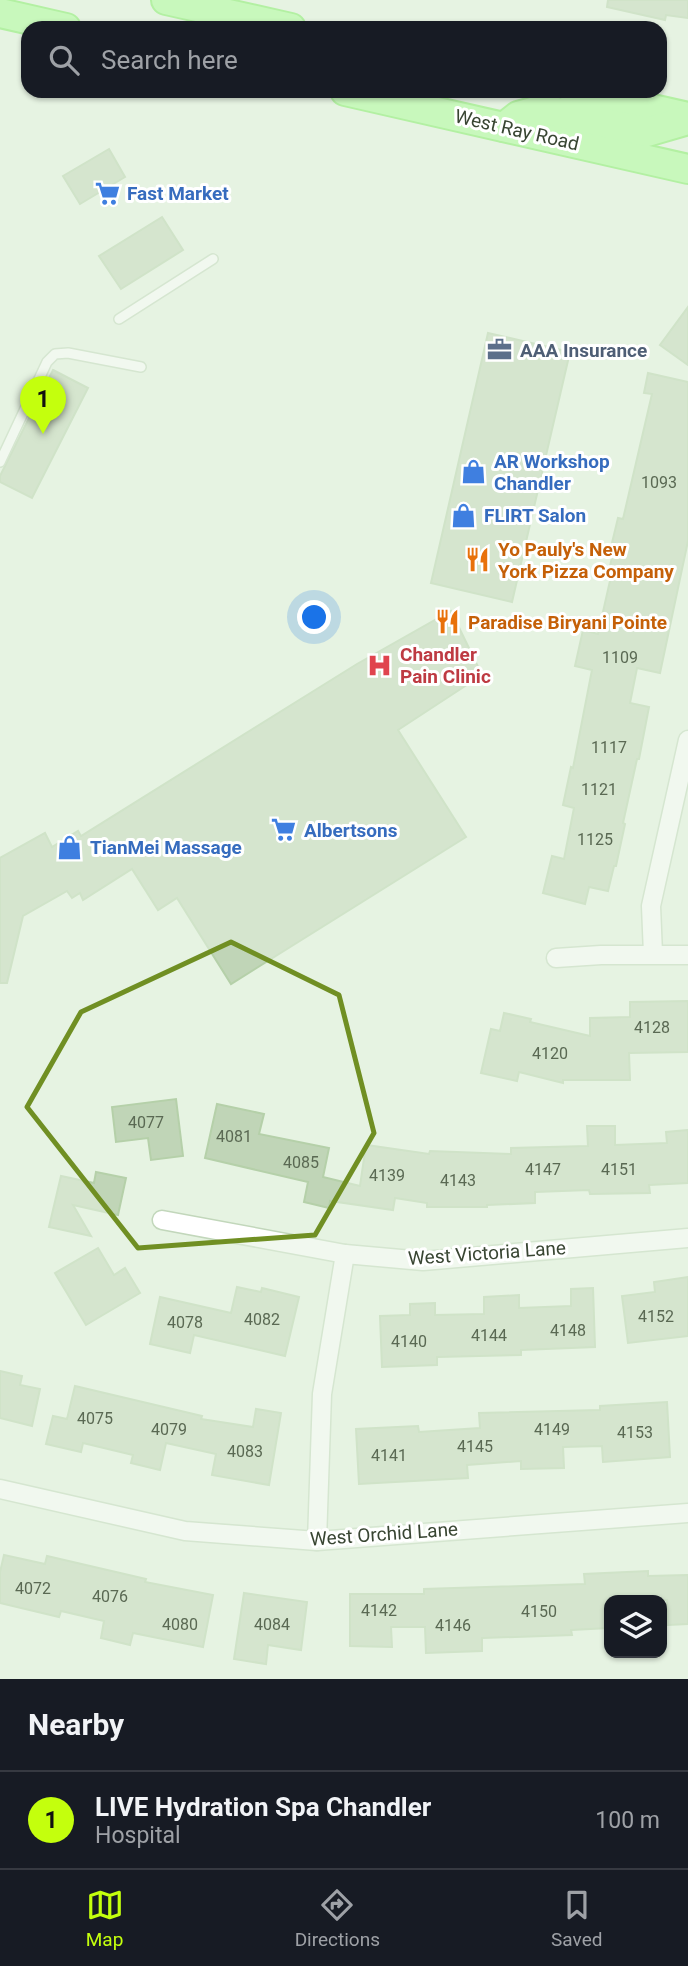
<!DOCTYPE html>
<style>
:root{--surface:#171b24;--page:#242831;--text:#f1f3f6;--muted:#9ea1a6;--line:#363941;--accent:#c4ff0d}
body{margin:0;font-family:Roboto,sans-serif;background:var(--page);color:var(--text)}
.controls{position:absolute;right:21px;bottom:21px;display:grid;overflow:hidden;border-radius:14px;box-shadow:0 2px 5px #0004}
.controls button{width:63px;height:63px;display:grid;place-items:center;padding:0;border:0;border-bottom:2px solid var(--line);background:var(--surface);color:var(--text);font:35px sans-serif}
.you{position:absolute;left:315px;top:618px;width:24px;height:24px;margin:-18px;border:5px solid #fff;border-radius:50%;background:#1a73e8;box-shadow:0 0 0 10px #1a73e833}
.badge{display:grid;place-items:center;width:46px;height:46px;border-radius:50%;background:var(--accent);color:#111;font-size:23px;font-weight:700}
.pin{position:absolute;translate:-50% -58px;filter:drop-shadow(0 2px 4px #0008)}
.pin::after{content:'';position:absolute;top:37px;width:24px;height:21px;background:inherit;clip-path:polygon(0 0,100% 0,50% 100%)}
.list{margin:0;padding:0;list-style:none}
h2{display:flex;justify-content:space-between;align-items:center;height:91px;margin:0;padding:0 28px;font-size:30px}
h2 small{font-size:23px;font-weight:400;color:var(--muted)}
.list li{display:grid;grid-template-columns:46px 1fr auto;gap:21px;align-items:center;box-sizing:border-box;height:98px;padding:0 28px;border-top:2px solid var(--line)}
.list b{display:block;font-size:26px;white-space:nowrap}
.list p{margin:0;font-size:23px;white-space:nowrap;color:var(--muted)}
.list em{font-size:23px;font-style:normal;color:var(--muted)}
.icon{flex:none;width:38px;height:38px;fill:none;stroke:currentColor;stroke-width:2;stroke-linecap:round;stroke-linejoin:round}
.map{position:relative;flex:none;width:688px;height:1679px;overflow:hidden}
.search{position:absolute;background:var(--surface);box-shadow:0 2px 5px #0004;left:21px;right:21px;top:21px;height:77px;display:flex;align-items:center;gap:18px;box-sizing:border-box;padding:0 24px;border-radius:21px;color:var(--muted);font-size:26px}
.sheet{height:189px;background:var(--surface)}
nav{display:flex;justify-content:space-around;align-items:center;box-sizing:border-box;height:98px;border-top:2px solid var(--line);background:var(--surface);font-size:19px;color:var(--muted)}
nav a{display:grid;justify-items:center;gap:4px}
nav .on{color:var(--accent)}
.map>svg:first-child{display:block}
</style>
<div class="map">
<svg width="688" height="1679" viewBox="0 0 688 1679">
<rect width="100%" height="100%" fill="#e6f3e2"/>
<g fill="#c0d5b7" stroke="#b5d0a9" stroke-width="2">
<polygon points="608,0 688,0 688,18 666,15 665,20 607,7"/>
<polygon points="109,149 125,177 80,204 63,176"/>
<polygon points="162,217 183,250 121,289 99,256"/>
<polygon points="688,307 688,365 660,345"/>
<polygon points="488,333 570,352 512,602 431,583"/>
<polygon points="53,370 88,388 32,498 0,482 0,476"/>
<polygon points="648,373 688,382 688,541 660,673 637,668 630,703 649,707 639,759 637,759 623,823 625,824 616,866 614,866 608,891 589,887 585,904 543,893 552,856 564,859 574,808 563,805 571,767 573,768 592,670 575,666 583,630 598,634 612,572 609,571 615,543 612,543 618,518 623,519 652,394 644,393"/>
<polygon points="451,611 482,675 398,730 466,837 231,984 177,898 158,910 132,869 83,900 80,893 72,898 67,891 23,916 7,983 0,983 0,858 45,833 52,847 78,831 81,836 357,664"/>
<polygon points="688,1001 688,1052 629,1053 630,1080 563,1080 563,1083 519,1072 517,1081 481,1073 491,1029 500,1031 504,1013 531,1019 530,1022 590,1036 590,1018 630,1017 630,1002"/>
<polygon points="176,1099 183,1156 151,1160 148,1138 116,1142 112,1107"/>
<polygon points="217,1104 264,1114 259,1134 329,1148 323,1177 360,1186 366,1145 429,1154 430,1151 511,1154 511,1148 588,1146 587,1126 615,1126 615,1145 667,1143 666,1132 688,1130 688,1183 649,1185 650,1193 590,1194 589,1190 535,1192 535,1203 487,1205 487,1207 427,1207 427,1203 395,1198 393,1210 330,1201 329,1208 304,1202 308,1182 205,1158"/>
<polygon points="96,1172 126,1178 118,1215 73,1205 91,1236 49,1227 61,1176 94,1183"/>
<polygon points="98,1248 114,1275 125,1268 140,1293 86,1325 55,1273"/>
<polygon points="688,1277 688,1336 628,1343 622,1296 655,1292 654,1282"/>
<polygon points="237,1287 261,1292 262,1288 299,1297 285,1356 194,1335 190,1353 150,1344 160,1297 231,1313"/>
<polygon points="593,1288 595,1347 521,1350 521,1355 437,1357 437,1365 382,1367 380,1316 410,1315 410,1304 435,1303 435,1315 484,1314 484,1297 519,1295 519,1308 571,1306 571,1289"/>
<polygon points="0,1371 22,1376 20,1385 40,1389 32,1426 0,1418"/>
<polygon points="75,1386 202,1416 201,1419 253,1427 256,1409 281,1413 269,1485 212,1475 216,1454 166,1443 160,1470 131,1463 133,1455 83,1443 81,1452 46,1444 53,1416 67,1419"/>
<polygon points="667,1402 670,1457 603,1462 602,1446 563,1447 564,1468 521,1469 521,1461 467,1465 468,1478 359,1484 356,1429 418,1426 419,1432 480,1428 479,1413 600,1410 600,1406"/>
<polygon points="4,1555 45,1564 47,1556 146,1579 145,1582 213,1595 203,1647 133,1633 130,1645 101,1638 104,1621 61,1611 59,1617 0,1603 0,1572"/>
<polygon points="648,1571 648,1576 688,1575 688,1624 668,1625 667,1600 609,1600 609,1628 571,1630 572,1635 482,1638 482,1651 426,1653 425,1627 391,1627 392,1647 350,1646 350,1594 424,1594 424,1589 585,1584 584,1574"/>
<polygon points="244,1593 307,1602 301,1650 268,1645 266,1664 234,1659"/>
</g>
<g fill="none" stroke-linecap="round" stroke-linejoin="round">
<defs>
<g id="service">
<polyline points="119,319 213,259"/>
<polyline points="0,462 47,362 55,354 68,353 141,367"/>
</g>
<g id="minor">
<polyline points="653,954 651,906 688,740"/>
<polyline points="556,958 601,955 688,955"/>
<polyline points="162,1220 345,1254 423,1261 688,1238"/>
<polyline points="0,1489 185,1531 317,1541 688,1513"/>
<polyline points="317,1541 322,1394 345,1254"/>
</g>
<g id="primary">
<polyline points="166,0 291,28"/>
<polyline points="0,13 66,28"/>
<polyline points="345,91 688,169"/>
<polyline points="573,91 688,117"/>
<polyline points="504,127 518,116 543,109 647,132 688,120"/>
</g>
</defs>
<use href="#service" stroke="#c2d7bb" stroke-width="12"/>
<use href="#minor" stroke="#c2d7bb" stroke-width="21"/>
<use href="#primary" stroke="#75ed56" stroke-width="32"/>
<use href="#service" stroke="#fff" stroke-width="9"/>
<use href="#minor" stroke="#fff" stroke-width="18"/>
<use href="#primary" stroke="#a4ff8f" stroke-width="28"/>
</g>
<path d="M0 0H688V1679H0ZM231 942 339 995 374 1133 315 1235 138 1248 27 1107 81 1012Z" fill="#e6f3e2" fill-opacity=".55" fill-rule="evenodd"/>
<path fill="none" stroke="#708f23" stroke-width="5" stroke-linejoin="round" d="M231 942 339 995 374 1133 315 1235 138 1248 27 1107 81 1012Z"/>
<defs>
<symbol id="supermarket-bare" viewBox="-9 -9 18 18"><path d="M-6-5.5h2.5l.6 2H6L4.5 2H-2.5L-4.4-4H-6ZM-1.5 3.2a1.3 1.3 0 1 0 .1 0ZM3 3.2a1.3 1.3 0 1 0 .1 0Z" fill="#3f7fe0" stroke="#fff" stroke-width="2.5" paint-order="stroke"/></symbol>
<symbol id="office-bare" viewBox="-9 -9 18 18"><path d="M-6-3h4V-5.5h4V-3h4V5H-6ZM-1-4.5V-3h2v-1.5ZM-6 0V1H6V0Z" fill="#5c6f8a" stroke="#fff" stroke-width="2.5" paint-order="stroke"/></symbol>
<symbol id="shop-bare" viewBox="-9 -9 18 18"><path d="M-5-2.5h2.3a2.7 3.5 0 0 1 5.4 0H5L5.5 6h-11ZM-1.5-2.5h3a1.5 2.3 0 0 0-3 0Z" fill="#3f7fe0" stroke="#fff" stroke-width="2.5" paint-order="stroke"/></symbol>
<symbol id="restaurant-bare" viewBox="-9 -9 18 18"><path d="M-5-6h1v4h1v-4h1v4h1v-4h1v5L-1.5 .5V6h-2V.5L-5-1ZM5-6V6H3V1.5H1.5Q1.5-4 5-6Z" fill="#e8710a" stroke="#fff" stroke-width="2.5" paint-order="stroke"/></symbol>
<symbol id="hospital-bare" viewBox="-9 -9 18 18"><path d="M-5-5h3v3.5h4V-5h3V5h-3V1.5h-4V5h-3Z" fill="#e0444e" stroke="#fff" stroke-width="2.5" paint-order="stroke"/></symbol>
</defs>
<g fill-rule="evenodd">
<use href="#supermarket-bare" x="90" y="176" width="35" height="35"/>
<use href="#office-bare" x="482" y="332" width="35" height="35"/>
<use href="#shop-bare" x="456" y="454" width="35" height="35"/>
<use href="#shop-bare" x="446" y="498" width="35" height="35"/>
<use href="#restaurant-bare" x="460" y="542" width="35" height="35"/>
<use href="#restaurant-bare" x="430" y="604" width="35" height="35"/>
<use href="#hospital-bare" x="362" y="648" width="35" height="35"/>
<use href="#supermarket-bare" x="266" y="812" width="35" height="35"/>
<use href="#shop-bare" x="52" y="830" width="35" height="35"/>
</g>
<g text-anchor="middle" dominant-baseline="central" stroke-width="6" stroke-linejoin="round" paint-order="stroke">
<g font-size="16" fill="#5a6953">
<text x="659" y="482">1093</text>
<text x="620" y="657">1109</text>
<text x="609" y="747">1117</text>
<text x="599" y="789">1121</text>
<text x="595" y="839">1125</text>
<text x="652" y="1027">4128</text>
<text x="550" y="1053">4120</text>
<text x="146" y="1122">4077</text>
<text x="234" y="1136">4081</text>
<text x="301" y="1162">4085</text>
<text x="543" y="1169">4147</text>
<text x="619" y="1169">4151</text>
<text x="387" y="1175">4139</text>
<text x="458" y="1180">4143</text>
<text x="656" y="1316">4152</text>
<text x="262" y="1319">4082</text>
<text x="185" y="1322">4078</text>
<text x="568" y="1330">4148</text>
<text x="489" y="1335">4144</text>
<text x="409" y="1341">4140</text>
<text x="95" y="1418">4075</text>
<text x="169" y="1429">4079</text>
<text x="552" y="1429">4149</text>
<text x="635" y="1432">4153</text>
<text x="475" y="1446">4145</text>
<text x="245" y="1451">4083</text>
<text x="389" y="1455">4141</text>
<text x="33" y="1588">4072</text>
<text x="110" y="1596">4076</text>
<text x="379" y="1610">4142</text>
<text x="539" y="1611">4150</text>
<text x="180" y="1624">4080</text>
<text x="272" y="1624">4084</text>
<text x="453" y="1625">4146</text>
</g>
<g font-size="19" fill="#384532" stroke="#fff">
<text transform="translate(517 130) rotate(13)">West Ray Road</text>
<text transform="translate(487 1253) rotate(-4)">West Victoria Lane</text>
<text transform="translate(384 1534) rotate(-4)">West Orchid Lane</text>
</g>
<g font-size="19" font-weight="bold" fill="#366cbe" stroke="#fff" text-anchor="start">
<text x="127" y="193">Fast Market</text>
<text x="494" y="461">AR Workshop<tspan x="494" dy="22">Chandler</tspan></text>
<text x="484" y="515">FLIRT Salon</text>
<text x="304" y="830">Albertsons</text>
<text x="90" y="847">TianMei Massage</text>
</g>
<g font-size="19" font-weight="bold" fill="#4e5e75" stroke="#fff" text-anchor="start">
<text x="520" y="350">AAA Insurance</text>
</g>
<g font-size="19" font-weight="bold" fill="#c56008" stroke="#fff" text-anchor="start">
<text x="498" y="549">Yo Pauly's New<tspan x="498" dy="22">York Pizza Company</tspan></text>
<text x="468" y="622">Paradise Biryani Pointe</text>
</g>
<g font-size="19" font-weight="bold" fill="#be3a42" stroke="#fff" text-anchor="start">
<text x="400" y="654">Chandler<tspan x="400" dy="22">Pain Clinic</tspan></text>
</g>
</g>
</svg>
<div class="controls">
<button><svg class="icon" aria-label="layers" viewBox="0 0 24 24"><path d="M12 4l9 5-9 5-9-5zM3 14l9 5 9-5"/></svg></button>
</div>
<div class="you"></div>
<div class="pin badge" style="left:43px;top:434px">1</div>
<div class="search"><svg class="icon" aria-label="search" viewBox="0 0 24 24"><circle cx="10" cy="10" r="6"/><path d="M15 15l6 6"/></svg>Search here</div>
</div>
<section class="sheet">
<h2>Nearby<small></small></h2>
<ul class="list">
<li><span class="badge">1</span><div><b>LIVE Hydration Spa Chandler</b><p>Hospital</p></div><em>100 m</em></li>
</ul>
</section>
<nav>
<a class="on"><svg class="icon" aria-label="map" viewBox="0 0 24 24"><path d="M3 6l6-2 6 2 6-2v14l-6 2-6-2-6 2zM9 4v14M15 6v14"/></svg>Map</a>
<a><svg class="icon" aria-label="directions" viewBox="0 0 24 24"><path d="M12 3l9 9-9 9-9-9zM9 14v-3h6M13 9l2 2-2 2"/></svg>Directions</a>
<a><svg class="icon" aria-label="saved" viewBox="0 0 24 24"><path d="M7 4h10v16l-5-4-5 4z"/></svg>Saved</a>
</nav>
